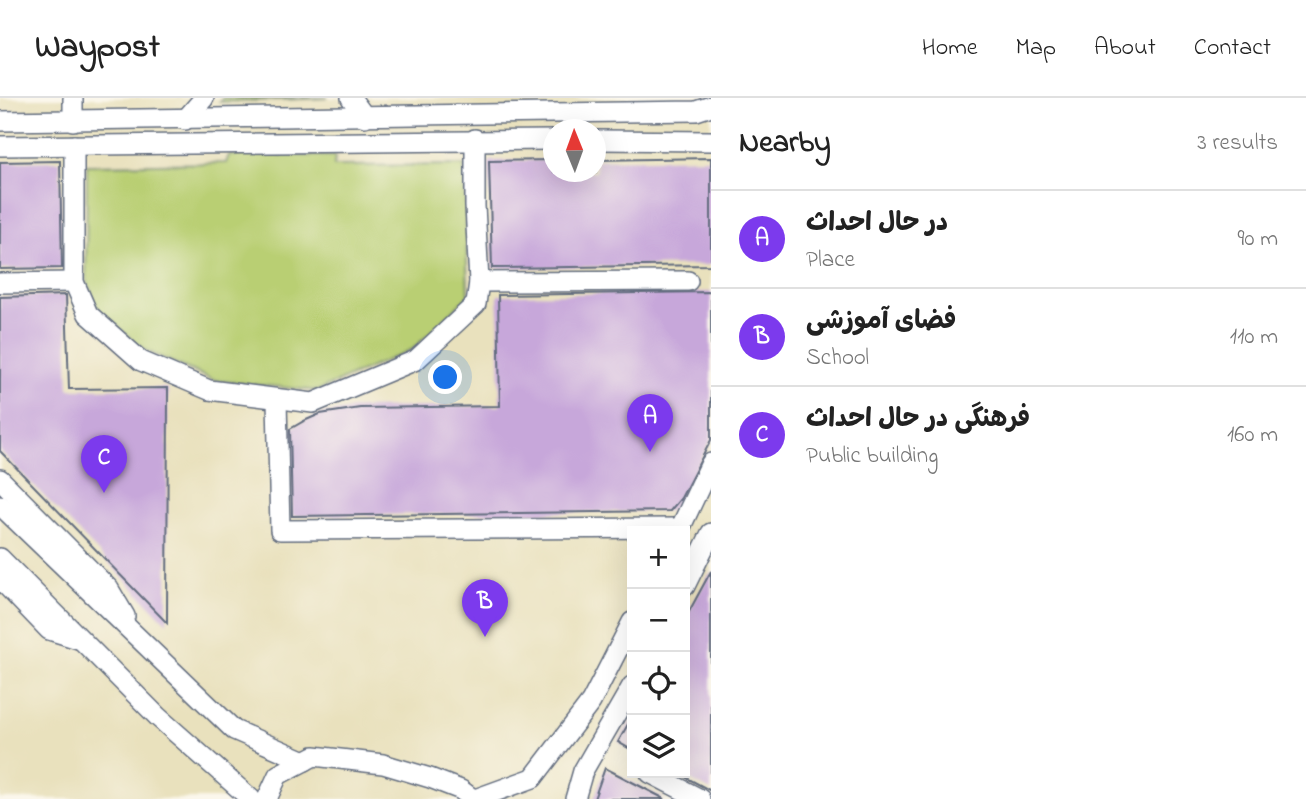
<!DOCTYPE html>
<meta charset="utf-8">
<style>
:root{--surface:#fff;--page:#f6f6f6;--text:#222;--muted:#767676;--line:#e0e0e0;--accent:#7c3aed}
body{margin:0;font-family:"Indie Flower","Playpen Sans Arabic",sans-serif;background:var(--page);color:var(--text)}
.controls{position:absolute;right:21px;bottom:21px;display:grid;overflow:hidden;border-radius:0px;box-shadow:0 7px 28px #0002}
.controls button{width:63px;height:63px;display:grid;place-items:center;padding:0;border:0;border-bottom:2px solid var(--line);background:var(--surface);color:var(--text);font:35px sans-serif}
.compass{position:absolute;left:543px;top:21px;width:63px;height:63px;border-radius:50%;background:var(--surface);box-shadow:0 7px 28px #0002;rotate:359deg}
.you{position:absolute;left:446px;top:280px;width:24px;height:24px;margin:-18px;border:5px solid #fff;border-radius:50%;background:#1a73e8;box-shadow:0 0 0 10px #1a73e833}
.badge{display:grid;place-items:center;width:46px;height:46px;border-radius:50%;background:var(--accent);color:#fff;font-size:23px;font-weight:700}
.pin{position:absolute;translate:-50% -58px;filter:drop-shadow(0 2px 4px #0008)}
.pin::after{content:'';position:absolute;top:37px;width:24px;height:21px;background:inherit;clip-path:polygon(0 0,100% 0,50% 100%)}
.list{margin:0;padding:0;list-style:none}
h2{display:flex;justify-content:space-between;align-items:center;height:91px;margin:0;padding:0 28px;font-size:30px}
h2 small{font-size:23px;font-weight:400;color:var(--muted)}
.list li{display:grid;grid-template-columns:46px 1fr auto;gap:21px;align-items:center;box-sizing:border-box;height:98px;padding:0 28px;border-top:2px solid var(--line)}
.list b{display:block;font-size:26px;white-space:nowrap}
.list p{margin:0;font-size:23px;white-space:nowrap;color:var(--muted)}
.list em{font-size:23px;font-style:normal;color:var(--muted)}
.icon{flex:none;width:38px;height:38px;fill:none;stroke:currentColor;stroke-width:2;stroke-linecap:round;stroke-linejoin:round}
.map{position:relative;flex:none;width:711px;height:701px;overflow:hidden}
header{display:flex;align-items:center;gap:42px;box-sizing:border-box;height:98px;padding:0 35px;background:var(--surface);border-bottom:2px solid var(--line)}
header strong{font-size:33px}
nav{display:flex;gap:38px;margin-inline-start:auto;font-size:24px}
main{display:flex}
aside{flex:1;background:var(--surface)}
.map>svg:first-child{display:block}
</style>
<header>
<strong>Waypost</strong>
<nav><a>Home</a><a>Map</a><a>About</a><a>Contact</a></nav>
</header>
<main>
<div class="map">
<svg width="711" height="701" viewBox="0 0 711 701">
<rect width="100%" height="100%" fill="#fbf7ec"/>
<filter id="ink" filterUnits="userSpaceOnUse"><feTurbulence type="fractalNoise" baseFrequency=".0143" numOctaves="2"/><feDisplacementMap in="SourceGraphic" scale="14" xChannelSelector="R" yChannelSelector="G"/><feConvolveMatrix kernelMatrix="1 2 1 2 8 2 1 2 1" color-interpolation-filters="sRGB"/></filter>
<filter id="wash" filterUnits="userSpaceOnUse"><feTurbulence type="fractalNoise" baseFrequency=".00686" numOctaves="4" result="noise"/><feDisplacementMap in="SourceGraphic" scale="28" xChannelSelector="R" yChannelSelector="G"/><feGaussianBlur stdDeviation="1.57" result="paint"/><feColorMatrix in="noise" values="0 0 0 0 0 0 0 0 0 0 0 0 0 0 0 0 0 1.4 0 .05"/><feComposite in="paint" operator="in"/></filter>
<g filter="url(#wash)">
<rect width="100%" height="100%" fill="#e9e1bd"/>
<g fill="#b9cf73" stroke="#6a7f68" stroke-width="2">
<polygon points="223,0 328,0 220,4"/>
<polygon points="229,57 335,58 334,68 464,67 468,198 413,251 317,293 213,282 144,252 97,210 86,181 87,67 226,65"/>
</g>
<g id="blocks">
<g fill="#c7a7da">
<polygon points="711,60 711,167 492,170 489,63 554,62 554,74 596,74 596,62"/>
<polygon points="60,63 62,170 0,171 0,64"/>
<polygon points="711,194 711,342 681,400 670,413 292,418 290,331 304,323 320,316 360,310 500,308 498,197"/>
<polygon points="66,197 69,291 168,290 167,525 0,353 0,199"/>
<polygon points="711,473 711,693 685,679 685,521"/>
<polygon points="632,619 632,652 618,644"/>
<polygon points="605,670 665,701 594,701"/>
</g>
</g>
</g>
<g filter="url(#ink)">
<use href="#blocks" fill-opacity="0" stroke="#636d7f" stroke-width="2"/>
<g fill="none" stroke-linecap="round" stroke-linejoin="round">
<defs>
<g id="minor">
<polyline points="73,0 73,23"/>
<polyline points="351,0 365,19"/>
<polyline points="185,22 204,0"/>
<polyline points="0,23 696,13 711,8"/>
<polyline points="596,42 711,43"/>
<polyline points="74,47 74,184 88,216 141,263 209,292 313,305 416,262 476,206 479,184 475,108 475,41"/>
<polyline points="0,48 554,42"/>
<polyline points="479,184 688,183"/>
<polyline points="0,185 74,184"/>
<polyline points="277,302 280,432 680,430"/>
<polyline points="0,381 109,491 125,518"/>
<polyline points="0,407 234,632 305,663"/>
<polyline points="679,433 711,365"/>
<polyline points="0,460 158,619 251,701"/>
<polyline points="0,481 49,532 78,541"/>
<polyline points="685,488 711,435"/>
<polyline points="650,675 700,701"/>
<polyline points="267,701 278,677 314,658 383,666 430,680 461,692 473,701"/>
<polyline points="475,701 533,680 591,604 632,524"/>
<polyline points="575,701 583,673 632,588"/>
</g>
</defs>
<use href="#minor" stroke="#636d7f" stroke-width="22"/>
<use href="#minor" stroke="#fff" stroke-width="19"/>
</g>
</g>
</svg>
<div class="controls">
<button>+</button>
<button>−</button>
<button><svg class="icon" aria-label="locate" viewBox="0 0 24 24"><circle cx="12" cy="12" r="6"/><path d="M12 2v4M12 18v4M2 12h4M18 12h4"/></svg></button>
<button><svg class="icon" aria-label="layers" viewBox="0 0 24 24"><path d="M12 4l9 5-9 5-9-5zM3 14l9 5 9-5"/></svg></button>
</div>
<svg class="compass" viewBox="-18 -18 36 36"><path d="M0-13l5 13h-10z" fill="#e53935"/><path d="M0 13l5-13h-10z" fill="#767676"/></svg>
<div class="you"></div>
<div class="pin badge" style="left:650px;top:354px">A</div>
<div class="pin badge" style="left:485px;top:539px">B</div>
<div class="pin badge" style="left:104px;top:395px">C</div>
</div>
<aside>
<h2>Nearby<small>3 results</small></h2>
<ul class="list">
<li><span class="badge">A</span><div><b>در حال احداث</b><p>Place</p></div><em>90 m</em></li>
<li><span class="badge">B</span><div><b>فضای آموزشی</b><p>School</p></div><em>110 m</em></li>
<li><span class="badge">C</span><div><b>فرهنگی در حال احداث</b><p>Public building</p></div><em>160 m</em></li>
</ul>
</aside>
</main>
